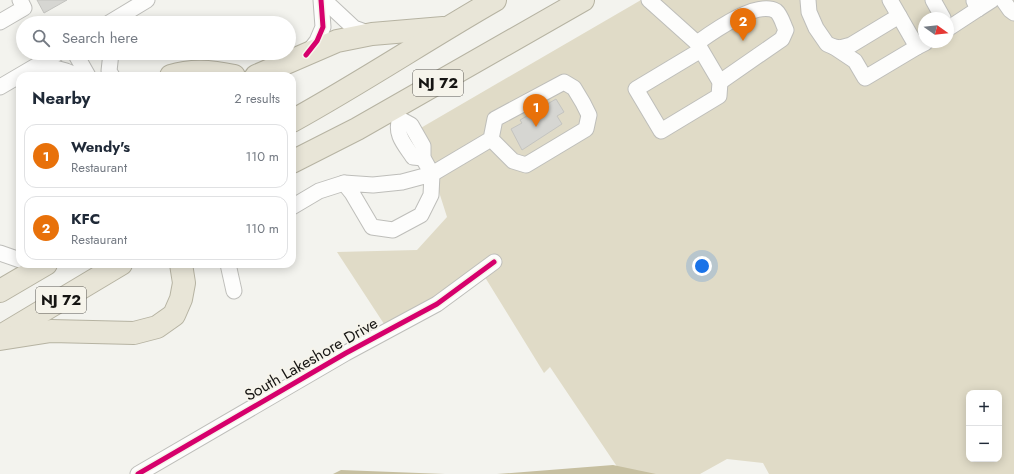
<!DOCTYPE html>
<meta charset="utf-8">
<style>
:root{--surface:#fff;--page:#f2f2f3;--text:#1f2937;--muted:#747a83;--line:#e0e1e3;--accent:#111827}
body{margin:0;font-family:Jost,sans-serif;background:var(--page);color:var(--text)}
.controls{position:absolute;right:12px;bottom:12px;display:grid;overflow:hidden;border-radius:8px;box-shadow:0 2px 10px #0003}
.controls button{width:36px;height:36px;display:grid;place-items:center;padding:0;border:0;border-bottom:1px solid var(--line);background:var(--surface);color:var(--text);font:20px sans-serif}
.compass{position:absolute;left:918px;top:12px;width:36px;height:36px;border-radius:50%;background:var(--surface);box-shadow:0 2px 10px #0003;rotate:105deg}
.you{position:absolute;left:702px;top:266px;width:14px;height:14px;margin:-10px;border:3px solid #fff;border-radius:50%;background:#1a73e8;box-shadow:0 0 0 6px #1a73e833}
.badge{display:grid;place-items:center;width:26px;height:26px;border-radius:50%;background:var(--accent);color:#fff;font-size:13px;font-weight:700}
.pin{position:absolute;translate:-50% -33px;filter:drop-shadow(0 1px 2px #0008)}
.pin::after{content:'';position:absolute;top:21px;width:14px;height:12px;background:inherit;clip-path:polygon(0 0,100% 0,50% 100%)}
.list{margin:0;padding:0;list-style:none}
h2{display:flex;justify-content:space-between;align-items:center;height:52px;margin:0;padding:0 16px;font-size:17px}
h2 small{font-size:13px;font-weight:400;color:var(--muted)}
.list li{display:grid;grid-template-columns:26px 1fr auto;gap:12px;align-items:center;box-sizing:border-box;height:64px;margin:0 8px 8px;padding:0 8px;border:1px solid var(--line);border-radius:12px}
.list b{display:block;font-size:15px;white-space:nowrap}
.list p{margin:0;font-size:13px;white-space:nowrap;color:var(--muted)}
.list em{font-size:13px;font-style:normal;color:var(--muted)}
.icon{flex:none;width:22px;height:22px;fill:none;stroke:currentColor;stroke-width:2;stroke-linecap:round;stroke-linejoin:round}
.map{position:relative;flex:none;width:1014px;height:474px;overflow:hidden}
.search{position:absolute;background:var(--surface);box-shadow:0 2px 10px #0003;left:16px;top:16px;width:280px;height:44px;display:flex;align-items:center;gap:10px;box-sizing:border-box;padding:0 14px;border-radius:22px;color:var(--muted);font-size:15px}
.panel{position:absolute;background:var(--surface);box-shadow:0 2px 10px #0003;left:16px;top:72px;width:280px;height:196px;border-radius:12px}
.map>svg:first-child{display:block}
</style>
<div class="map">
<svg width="1014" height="474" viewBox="0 0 1014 474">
<rect width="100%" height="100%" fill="#f3f3ee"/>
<path fill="#e0dbc7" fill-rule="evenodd" d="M641 0H1014V474H769L763 463 727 459 700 474H622L550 367 544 373 483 274 388 330 337 252 417 250 447 217 419 129ZM924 18H948V42H924ZM969 393H999V459H969Z"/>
<g fill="#c6bfa0">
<polygon points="613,465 656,474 497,474"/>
<polygon points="341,470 445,474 333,474"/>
</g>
<g fill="#d6d6d2" stroke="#c4c4c0">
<polygon points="37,0 67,0 44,13"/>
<polygon points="556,99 564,112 557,116 562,124 522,150 511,129 522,123 520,120"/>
</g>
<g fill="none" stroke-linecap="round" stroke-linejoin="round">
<defs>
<g id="minor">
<polyline points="324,0 354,28 371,34"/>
<polyline points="649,0 697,43 720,82 719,96 661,131 636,89 701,50"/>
<polyline points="808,0 809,12 816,28 827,44 834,47 840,48 851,45 899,16"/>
<polyline points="890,0 917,47 925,43"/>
<polyline points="933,0 943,18"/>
<polyline points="1003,0 1010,10 1014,13"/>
<polyline points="974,1 978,9 992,0"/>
<polyline points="0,22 24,8 20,0"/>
<polyline points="109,23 147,0"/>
<polyline points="948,26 949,28 978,9"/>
<path d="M697 43C714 31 757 0 776 11 781 15 783 24 786 30L782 39 720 82"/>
<polyline points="834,47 855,61 865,78 917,47"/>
<polyline points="75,53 88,76"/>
<polyline points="111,53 109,71 112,76"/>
<polyline points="307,54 317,41 323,27 321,0"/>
<polyline points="40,64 66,71 78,76"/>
<polyline points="0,87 58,53"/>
<polyline points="393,109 400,119 411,125 423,146 423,158 432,174 491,139 495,119 564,82 574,88 583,103 589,115 586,129 526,165 513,161 491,139"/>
<path d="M400 119C394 134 405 145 413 157L423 158"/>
<polygon points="432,174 431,195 421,215 393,230 372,227 352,193 344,183 373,185 402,182"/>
<polyline points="292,207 319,191 344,183"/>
<polyline points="0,253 20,260"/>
<polyline points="228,264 234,291"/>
<polyline points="138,474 346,353 437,304 494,262"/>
</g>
<g id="highway">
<path d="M171 76C192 69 213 71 234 76"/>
<polyline points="256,76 337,41 372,34 443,28"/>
<path d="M292 121C361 83 427 39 495 0"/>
<polyline points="292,162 357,129 583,0"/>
<polyline points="0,291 46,264"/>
<polyline points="4,334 121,264"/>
<polyline points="0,339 51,331 134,333 157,327 174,315 181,299 184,283 181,264"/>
</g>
</defs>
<use href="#minor" stroke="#bebeba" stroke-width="17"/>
<use href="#highway" stroke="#b6b3a2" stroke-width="24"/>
<use href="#minor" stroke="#fdfdfc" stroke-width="15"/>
<use href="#highway" stroke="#e8e5d7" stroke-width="22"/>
<defs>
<g id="cycleway">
<polyline points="306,55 317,41 323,27 321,0"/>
<polyline points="138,474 346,353 437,304 494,262"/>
</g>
</defs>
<use href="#cycleway" stroke="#f6f4eb" stroke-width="8"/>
<use href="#cycleway" stroke="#d6006c" stroke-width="5"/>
</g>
<g text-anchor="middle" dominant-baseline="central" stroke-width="4" stroke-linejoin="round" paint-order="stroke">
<g fill="#f6f4eb" stroke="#585753" stroke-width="1">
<rect x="413" y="70" width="50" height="26" rx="3"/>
<rect x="36" y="287" width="50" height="26" rx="3"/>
</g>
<g font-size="15" font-weight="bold" fill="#151412">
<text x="438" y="83">NJ 72</text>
<text x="61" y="300">NJ 72</text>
</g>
<g font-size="16" fill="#151412" stroke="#f6f4eb">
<text transform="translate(311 359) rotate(-30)">South Lakeshore Drive</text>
</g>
</g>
</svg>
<div class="controls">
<button>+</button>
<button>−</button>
</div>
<svg class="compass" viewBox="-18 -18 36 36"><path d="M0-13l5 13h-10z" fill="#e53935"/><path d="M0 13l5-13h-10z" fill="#747a83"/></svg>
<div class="you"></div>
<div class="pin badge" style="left:536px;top:127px;background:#e8710a">1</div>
<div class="pin badge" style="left:743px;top:41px;background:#e8710a">2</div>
<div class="search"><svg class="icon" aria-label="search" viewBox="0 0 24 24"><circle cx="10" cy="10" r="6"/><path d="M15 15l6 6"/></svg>Search here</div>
<section class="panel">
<h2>Nearby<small>2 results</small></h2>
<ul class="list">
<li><span class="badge" style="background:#e8710a">1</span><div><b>Wendy's</b><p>Restaurant</p></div><em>110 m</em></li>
<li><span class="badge" style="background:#e8710a">2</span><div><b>KFC</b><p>Restaurant</p></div><em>110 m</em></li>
</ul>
</section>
</div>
